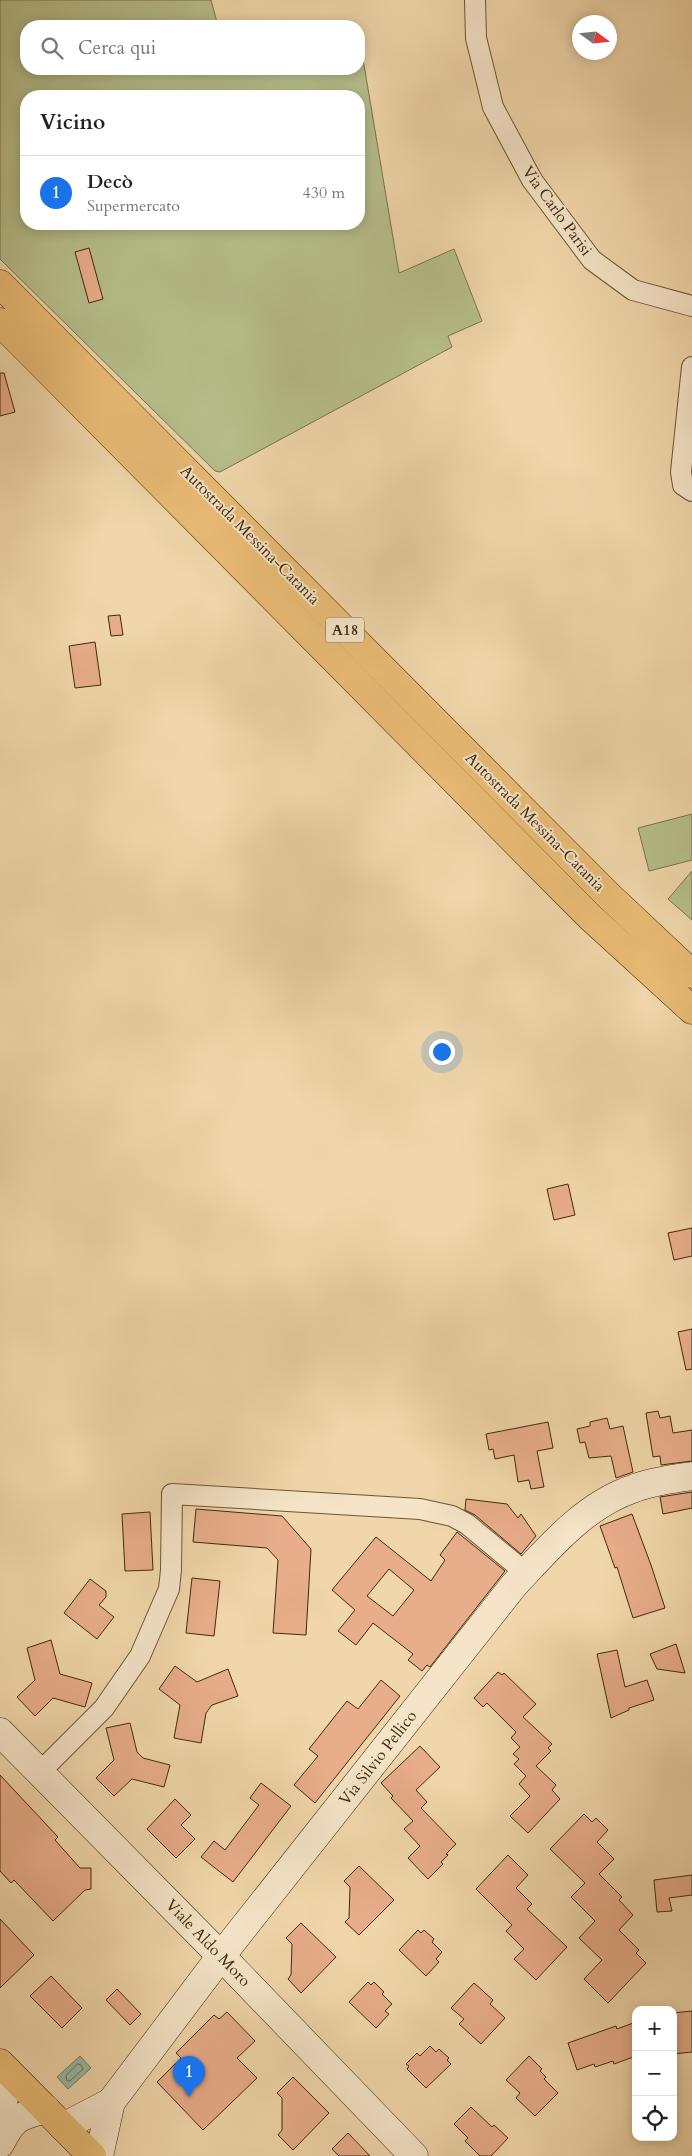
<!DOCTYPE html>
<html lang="it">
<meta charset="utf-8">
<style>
:root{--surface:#fff;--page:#f2f2f2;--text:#222;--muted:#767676;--line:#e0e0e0;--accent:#1a73e8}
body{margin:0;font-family:Cardo,serif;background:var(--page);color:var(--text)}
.controls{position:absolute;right:15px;bottom:15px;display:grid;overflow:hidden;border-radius:10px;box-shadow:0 2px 12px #0003}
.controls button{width:45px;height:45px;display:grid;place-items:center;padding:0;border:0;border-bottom:1px solid var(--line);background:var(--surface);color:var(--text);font:25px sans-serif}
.compass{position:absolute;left:572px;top:15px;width:45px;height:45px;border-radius:50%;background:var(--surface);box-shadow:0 2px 12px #0003;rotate:105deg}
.you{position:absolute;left:441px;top:1051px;width:18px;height:18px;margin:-12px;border:4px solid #fff;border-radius:50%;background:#1a73e8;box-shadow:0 0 0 8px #1a73e833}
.badge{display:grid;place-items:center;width:32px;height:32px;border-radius:50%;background:var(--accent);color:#fff;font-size:16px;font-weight:700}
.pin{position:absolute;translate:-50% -41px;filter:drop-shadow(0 1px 2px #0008)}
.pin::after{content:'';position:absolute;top:26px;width:18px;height:15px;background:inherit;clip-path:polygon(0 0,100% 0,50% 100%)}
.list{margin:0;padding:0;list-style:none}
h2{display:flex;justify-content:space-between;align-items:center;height:65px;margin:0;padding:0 20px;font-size:21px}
h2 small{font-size:16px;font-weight:400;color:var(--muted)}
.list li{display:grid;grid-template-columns:32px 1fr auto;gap:15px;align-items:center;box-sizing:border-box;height:75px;padding:0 20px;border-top:1px solid var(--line)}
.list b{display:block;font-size:19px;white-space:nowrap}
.list p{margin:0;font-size:16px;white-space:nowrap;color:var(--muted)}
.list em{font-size:16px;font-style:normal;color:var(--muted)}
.icon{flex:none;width:28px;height:28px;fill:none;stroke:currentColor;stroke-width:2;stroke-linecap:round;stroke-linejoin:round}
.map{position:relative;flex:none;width:692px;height:2156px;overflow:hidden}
.search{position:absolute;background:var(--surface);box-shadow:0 2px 12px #0003;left:20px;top:20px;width:345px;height:55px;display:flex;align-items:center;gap:12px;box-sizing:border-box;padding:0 18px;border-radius:20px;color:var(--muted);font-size:19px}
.panel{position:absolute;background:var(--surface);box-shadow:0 2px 12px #0003;left:20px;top:90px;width:345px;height:140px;border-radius:20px}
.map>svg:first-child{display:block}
</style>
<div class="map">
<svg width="692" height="2156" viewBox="0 0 692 2156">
<rect width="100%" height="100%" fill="#f0d6aa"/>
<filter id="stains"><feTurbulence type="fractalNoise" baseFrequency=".004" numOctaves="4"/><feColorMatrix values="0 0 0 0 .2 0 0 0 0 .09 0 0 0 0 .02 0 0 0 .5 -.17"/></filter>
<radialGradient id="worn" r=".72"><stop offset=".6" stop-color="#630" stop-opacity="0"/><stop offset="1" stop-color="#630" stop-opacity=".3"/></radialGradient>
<g fill="#b6be8b" stroke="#7c744a" fill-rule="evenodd">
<path d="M0 0H211L218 26H26V69H359V59H363L399 273 454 249 482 321 448 336 452 347 220 472 215 471 0 259ZM26 96H359V224H26Z"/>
<polygon points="692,814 692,860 649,871 638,828"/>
<polygon points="692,871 692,920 668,899"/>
</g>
<polygon fill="#9ab9a7" stroke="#778068" points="80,2056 91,2068 68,2089 57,2077"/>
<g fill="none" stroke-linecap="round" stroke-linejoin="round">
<polygon stroke="#6e7258" stroke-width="1" points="78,2064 81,2065 83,2069 70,2081 67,2081 66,2076"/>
</g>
<g fill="#e8ad8a" stroke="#422a0a" fill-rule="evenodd">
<polygon points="89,248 103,299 89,303 75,252"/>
<polygon points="0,373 4,373 15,412 0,416"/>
<polygon points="120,615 123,635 111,636 108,616"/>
<polygon points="95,642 101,685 75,688 69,646"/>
<polygon points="568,1184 575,1215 554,1220 547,1189"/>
<polygon points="692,1228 692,1256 674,1260 668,1233"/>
<polygon points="692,1329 692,1369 686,1370 678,1332"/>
<polygon points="658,1411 660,1418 670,1416 673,1433 692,1430 692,1461 661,1465 660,1456 653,1457 646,1413"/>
<polygon points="607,1418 610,1429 623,1426 633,1472 616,1478 611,1456 589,1458 585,1442 580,1443 577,1429 590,1426 590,1422"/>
<polygon points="548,1422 553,1448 537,1451 544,1487 531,1489 529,1480 518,1482 514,1455 495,1459 493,1449 489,1450 486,1434"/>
<polygon points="692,1492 692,1508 663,1514 660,1497"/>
<polygon points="466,1499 507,1504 518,1518 521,1514 536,1536 521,1554 475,1515 465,1510"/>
<polygon points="196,1509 282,1516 311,1549 306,1635 273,1633 278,1560 267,1548 193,1542"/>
<polygon points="150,1512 153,1570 125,1571 122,1514"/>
<polygon points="632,1514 651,1565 665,1608 633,1618 617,1567 615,1568 600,1526"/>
<path d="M457 1532 505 1571 430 1667 427 1665 422 1671 408 1660 413 1654 373 1623 356 1645 338 1631 355 1610 332 1590 376 1537 431 1581 445 1560 440 1555ZM389 1569 414 1590 393 1616 367 1596Z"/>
<polygon points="192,1578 220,1581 214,1636 186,1633"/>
<polygon points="90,1579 106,1591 106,1597 99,1605 114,1617 97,1639 64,1613"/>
<polygon points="51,1640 60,1674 92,1683 85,1707 53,1698 35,1716 17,1697 35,1680 27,1648"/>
<polygon points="676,1644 685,1673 657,1669 650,1654"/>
<polygon points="617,1650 625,1687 647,1680 654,1700 629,1708 629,1710 611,1718 597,1654"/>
<polygon points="175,1666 197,1682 228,1669 238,1696 212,1705 206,1713 201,1743 174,1738 180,1705 159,1689"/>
<polygon points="498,1672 502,1675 504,1673 536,1704 523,1717 552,1744 548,1748 551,1751 536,1766 556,1785 552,1790 560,1799 528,1833 510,1816 530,1796 519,1784 526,1776 514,1764 519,1759 513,1754 520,1747 511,1738 516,1732 487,1703 483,1707 474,1698"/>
<polygon points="381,1680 400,1696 315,1803 294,1785 318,1756 309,1749 347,1701 358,1709"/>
<polygon points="130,1723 137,1752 143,1758 170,1765 164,1787 132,1779 114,1796 96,1778 114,1760 106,1728"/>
<polygon points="420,1746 440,1767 416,1790 427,1802 421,1808 456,1844 446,1854 448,1855 441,1862 443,1864 428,1879 408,1858 420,1846 404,1829 413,1821 391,1798 393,1796 381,1783"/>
<polygon points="0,1775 58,1837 55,1840 80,1868 91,1868 91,1889 85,1890 53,1921 14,1880 11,1883 0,1871"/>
<polygon points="261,1783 291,1806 233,1882 201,1857 214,1841 225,1850 259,1805 250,1798"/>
<polygon points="175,1799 191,1815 181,1825 195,1839 176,1858 147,1829"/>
<polygon points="584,1814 592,1822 596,1818 608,1830 597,1842 614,1859 599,1874 622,1897 619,1900 633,1915 619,1930 639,1950 636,1953 646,1963 608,2003 584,1979 602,1960 579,1938 595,1921 571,1897 585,1883 550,1849"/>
<polygon points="508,1855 528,1875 516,1888 532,1904 527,1909 567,1947 536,1980 514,1959 524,1949 506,1931 512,1925 476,1889"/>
<polygon points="359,1866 394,1900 359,1935 345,1922 349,1918 350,1887 344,1881"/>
<polygon points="692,1875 692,1895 669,1898 672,1911 657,1912 654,1880"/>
<polygon points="0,1919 34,1955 0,1988"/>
<polygon points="301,1923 336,1957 301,1993 288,1979 291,1975 292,1944 286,1938"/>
<polygon points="418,1930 421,1933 424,1930 434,1939 432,1942 442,1952 436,1959 439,1962 426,1976 399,1950"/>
<polygon points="51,1976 82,2008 62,2028 30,1996"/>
<polygon points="368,1982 371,1985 374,1982 384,1992 382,1994 392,2004 385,2011 389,2014 376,2028 349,2002"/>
<polygon points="474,1983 493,2000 490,2004 505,2018 481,2044 459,2024 464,2019 451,2008"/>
<polygon points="117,1989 141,2014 130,2025 106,2000"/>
<polygon points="692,2011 692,2052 673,2054 673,2013"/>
<polygon points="227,2012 255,2041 237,2058 257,2078 203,2130 157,2082 181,2058 176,2053 214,2015 219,2019"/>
<polygon points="636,2022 636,2056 614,2064 613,2061 595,2067 594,2064 577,2070 568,2043 616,2026 617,2029"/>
<polygon points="430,2046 436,2052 439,2049 449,2058 447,2060 451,2064 426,2088 407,2069 409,2066 406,2064 417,2053 420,2056"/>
<polygon points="529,2056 542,2069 540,2071 546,2077 544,2079 558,2093 535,2116 516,2098 520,2093 506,2080"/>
<polygon points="293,2077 329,2113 293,2150 278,2135 282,2130 282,2098 277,2093"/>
<polygon points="471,2107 492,2127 494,2125 508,2138 491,2156 480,2156 465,2141 468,2138 454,2124"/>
<polygon points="348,2133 370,2156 339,2156 332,2149"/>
</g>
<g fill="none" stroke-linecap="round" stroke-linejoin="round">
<defs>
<g id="street">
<polyline points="475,0 476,38 493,107 532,180 592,260 633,290 692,306"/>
<polyline points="692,367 681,472 683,485 692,491"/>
<polyline points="40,1772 104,1708 140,1656 169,1589 171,1570 172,1494 420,1509 452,1516 467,1524 526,1573"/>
</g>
<g id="secondary">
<polyline points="0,1732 221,1956 414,2156"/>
<polyline points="0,2122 5,2092 6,2070"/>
<polyline points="63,2127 111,2102"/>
<path d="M0 2144C14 2117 17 2117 46 2109"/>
<path d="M99 2156 111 2102 221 1956 514 1585C550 1547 584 1505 635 1488 654 1481 673 1479 692 1476"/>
</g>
<polyline id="primary" points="0,2063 92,2156"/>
<g id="highway">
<polyline points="0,284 608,895 692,974"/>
<polyline points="0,322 589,916 692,1010"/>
</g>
</defs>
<use href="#street" stroke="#6e5532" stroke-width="22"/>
<use href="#secondary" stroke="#422a0a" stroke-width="29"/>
<use href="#primary" stroke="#422a0a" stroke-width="29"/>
<use href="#highway" stroke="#422a0a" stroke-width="29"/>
<use href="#street" stroke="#f5e4c8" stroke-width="20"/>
<use href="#secondary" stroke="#f5e4c8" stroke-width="28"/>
<use href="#primary" stroke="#e8bb75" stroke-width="28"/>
<use href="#highway" stroke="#e8bb75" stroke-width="28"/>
</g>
<g text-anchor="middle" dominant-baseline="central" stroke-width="4" stroke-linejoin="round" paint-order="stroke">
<rect fill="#f5e4c8" stroke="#786243" stroke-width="1" x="326" y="617.5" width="38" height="25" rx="4"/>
<g font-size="15" font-weight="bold" fill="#422a0a">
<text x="345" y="630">A18</text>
</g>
<g font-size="16" fill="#422a0a" stroke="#f5e4c8">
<text transform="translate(557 211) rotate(54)">Via Carlo Parisi</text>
<text transform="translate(250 535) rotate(45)">Autostrada Messina-Catania</text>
<text transform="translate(535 822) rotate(45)">Autostrada Messina-Catania</text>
<text transform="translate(378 1758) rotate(-52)">Via Silvio Pellico</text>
<text transform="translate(208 1943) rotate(46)">Viale Aldo Moro</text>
</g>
</g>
<rect width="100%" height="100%" filter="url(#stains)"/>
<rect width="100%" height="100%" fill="url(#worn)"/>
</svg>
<div class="controls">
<button>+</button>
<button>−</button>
<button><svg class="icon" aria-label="locate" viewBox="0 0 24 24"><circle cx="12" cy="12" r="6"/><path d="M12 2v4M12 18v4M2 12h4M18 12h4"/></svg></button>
</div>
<svg class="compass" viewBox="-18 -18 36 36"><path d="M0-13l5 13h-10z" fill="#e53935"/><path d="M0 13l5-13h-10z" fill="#767676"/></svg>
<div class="you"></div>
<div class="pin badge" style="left:189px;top:2097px">1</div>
<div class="search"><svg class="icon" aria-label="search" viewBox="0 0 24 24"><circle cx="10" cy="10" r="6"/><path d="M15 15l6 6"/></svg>Cerca qui</div>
<section class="panel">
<h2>Vicino<small></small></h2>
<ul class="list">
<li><span class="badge">1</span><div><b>Decò</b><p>Supermercato</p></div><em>430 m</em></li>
</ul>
</section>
</div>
